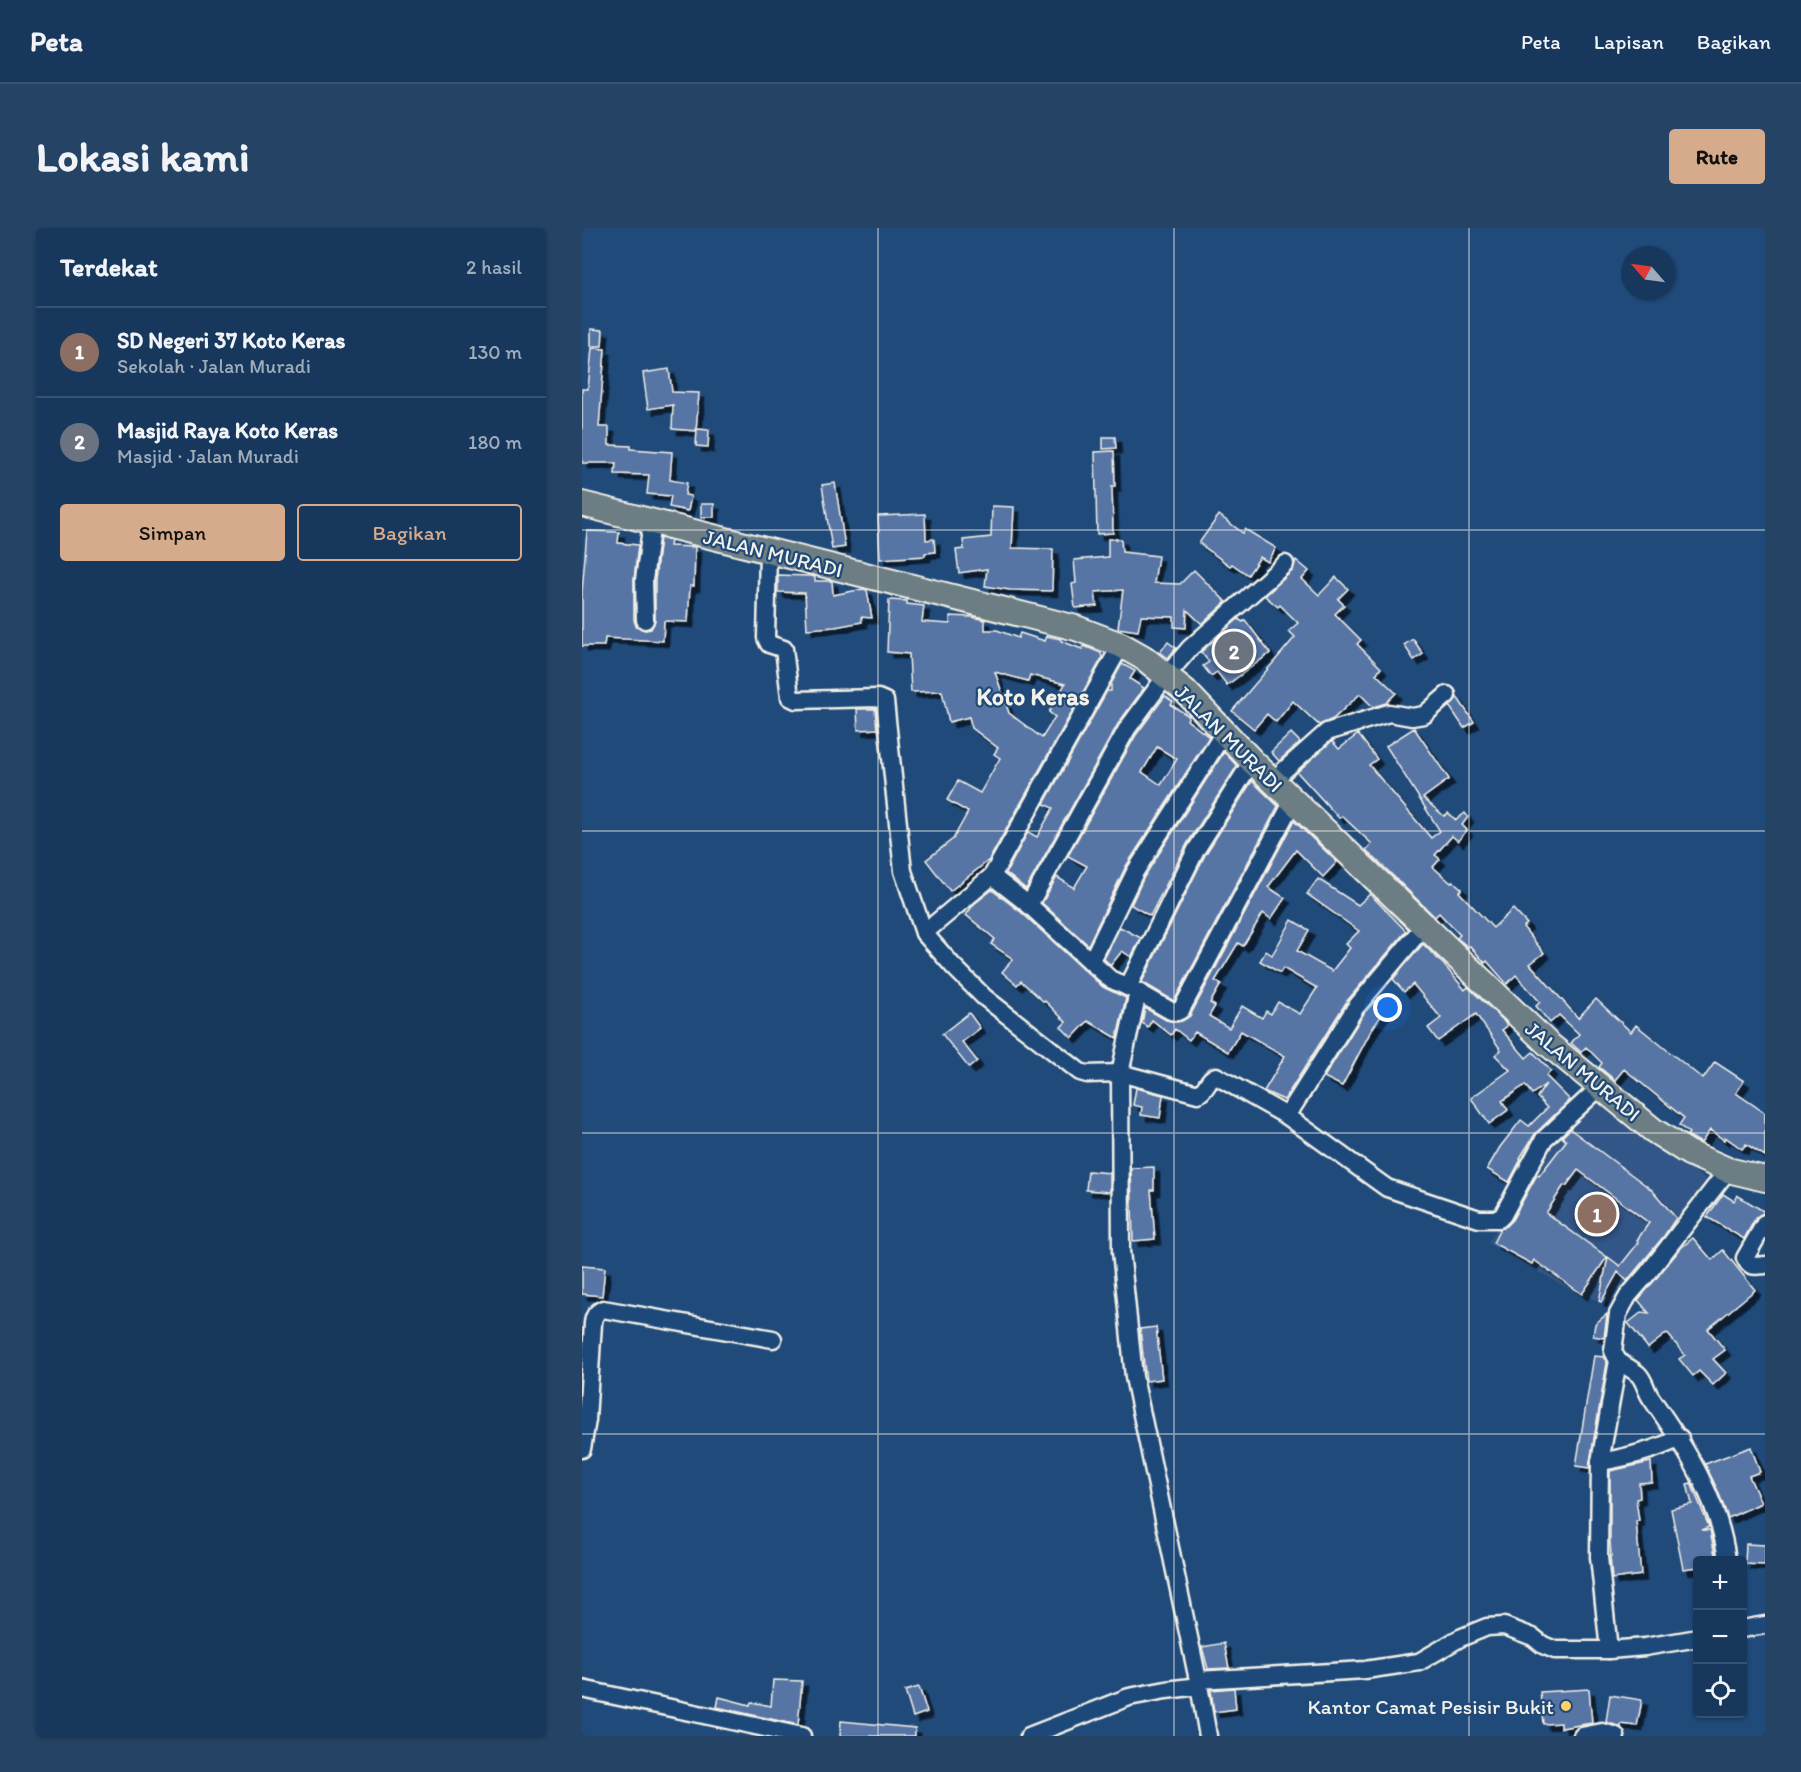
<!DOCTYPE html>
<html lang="id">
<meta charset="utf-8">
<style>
:root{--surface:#17385c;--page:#244365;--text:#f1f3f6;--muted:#9eacbb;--line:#365272;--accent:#d6ab8b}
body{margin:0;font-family:Itim,sans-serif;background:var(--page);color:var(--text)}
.controls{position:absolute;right:18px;bottom:18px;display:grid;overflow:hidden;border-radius:6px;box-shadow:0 2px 4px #0004}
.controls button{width:54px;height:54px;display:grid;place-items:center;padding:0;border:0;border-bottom:2px solid var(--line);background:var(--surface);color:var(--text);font:30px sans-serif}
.compass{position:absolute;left:1039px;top:18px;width:54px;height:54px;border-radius:50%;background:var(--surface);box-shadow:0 2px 4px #0004;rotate:298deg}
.you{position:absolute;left:806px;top:780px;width:21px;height:21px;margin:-15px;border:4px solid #fff;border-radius:50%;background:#1a73e8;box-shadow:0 0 0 9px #1a73e833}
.badge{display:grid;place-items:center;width:39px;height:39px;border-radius:50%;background:var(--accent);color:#fff;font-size:20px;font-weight:700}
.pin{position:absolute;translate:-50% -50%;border:3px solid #fff;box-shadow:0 2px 6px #0006}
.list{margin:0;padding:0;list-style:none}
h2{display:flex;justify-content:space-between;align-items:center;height:78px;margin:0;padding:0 24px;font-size:26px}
h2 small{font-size:20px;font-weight:400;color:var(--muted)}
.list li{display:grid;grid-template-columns:39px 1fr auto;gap:18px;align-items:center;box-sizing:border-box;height:90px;padding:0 24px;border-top:2px solid var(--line)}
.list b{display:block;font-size:22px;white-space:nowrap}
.list p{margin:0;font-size:20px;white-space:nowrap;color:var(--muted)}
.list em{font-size:20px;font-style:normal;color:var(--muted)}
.actions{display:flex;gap:12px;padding:18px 24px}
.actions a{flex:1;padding:14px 0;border:2px solid var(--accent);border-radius:6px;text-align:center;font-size:21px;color:var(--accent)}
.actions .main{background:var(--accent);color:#111}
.icon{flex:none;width:33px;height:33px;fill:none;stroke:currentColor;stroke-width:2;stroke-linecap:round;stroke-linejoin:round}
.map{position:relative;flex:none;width:1183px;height:1508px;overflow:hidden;border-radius:6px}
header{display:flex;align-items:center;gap:36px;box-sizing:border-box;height:84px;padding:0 30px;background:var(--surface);border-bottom:2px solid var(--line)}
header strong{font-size:28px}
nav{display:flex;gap:33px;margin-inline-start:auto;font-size:21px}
.intro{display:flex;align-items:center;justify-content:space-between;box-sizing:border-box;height:144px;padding:0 36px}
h1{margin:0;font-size:42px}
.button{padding:15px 27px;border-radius:6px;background:var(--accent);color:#111;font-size:21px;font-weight:700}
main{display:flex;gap:36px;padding:0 36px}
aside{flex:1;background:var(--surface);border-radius:6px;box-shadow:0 2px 4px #0004}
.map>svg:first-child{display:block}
</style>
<header>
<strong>Peta</strong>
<nav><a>Peta</a><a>Lapisan</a><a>Bagikan</a></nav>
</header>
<div class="intro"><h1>Lokasi kami</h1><a class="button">Rute</a></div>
<main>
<aside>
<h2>Terdekat<small>2 hasil</small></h2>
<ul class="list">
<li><span class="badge" style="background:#8d6e63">1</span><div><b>SD Negeri 37 Koto Keras</b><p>Sekolah · Jalan Muradi</p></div><em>130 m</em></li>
<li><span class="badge" style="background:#6b7280">2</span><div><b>Masjid Raya Koto Keras</b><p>Masjid · Jalan Muradi</p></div><em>180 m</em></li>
</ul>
<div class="actions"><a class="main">Simpan</a><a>Bagikan</a></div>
</aside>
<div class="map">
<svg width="1183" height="1508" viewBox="0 0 1183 1508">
<defs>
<filter id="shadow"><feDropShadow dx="5.5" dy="5.5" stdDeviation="0" flood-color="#0009"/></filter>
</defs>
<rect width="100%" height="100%" fill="#1f4a7a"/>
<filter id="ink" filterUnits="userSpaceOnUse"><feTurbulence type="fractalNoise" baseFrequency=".0167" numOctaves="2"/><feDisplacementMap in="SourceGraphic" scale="12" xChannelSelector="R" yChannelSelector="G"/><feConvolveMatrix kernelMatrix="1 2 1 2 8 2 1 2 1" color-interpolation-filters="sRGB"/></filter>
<g filter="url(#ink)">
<polygon fill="#305787" points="1010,872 1130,956 1037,1076 1001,1069 906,1015 966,912"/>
<g fill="#5674a5" stroke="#f4f1e8" stroke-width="1.5" fill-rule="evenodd" filter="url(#shadow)">
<polygon points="9,101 21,102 20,118 9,118"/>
<polygon points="10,120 23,121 17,199 27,199 27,217 49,218 49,221 90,224 88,252 105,255 103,267 109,268 106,283 87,279 89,268 65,266 67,247 33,246 34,235 0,235 0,161 6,161"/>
<polygon points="87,141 90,164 117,165 114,203 90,201 91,177 66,181 61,145"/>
<polygon points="115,201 127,202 126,219 114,218"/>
<polygon points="521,209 533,209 534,220 521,221"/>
<polygon points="532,223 533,258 530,258 531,305 515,306 513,224"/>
<polygon points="253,255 263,319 250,321 240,257"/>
<rect x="119" y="276" width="13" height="13"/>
<polygon points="410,278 432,279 430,320 471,321 470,363 428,362 403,358 405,341 377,345 374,322 382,321 381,312 409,309"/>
<polygon points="343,286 344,312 352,311 353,324 343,325 343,328 298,331 296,288"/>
<polygon points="637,287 661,305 663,301 694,320 686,334 678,329 666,347 650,336 648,338 617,315"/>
<polygon points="5,303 37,304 36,315 56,317 52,352 52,392 54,398 63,402 69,401 73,392 73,353 78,310 89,313 88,318 113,319 112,358 108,358 106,394 82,393 81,413 23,410 22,418 0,418 0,364"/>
<polygon points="526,311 539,311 540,324 576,328 572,355 598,356 612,342 644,374 620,396 605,382 604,400 592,399 592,389 559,388 556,403 536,400 541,362 513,364 515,378 493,380 490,356 494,355 492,332 526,329"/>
<polygon points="714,332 727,343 720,351 737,367 754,349 766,361 756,371 762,377 753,386 779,412 775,416 799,440 794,446 814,465 804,475 791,479 778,466 751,491 737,497 711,473 694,494 685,486 672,501 650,483 713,409 707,403 716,395 698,377 696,379 683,368 710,343"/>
<polygon points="196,347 228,348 233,349 233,353 250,353 251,367 281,361 285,362 290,390 279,389 280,394 253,399 225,401 223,365 196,364"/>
<path d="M307 372 325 373V376L342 378 340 394 368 396V388L390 389 403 392V402H415L436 410 438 405 463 413 465 408 479 411V413L500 421 502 418 519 425 520 430 407 632 368 663 344 632 371 611 386 584 365 572 376 553 398 565 418 530 412 526 416 520 390 500 387 489 367 494 360 463 329 464 327 426 305 424ZM413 444 446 453 448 447 483 456 467 484 473 489 460 510 427 485Z"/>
<polygon points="656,391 661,394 663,392 688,425 645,457 635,444 629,448 621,438 627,434 619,424"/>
<polygon points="831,411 841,426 832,432 822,417"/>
<polygon points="586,414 594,420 586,430 578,424"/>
<polygon points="540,436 553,443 548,451 562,460 536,496 444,661 424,645 446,604 455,609 471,580 462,576 525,463 529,463 529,456"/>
<path d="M583 468 591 474 589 477 607 488 605 492 627 509 544 638 506 717 460 675 475 649 492 660 505 638 486 628 554 507ZM575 519 595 531 579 557 560 544Z"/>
<polygon points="875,469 892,494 882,500 868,479"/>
<polygon points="275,481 293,481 295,501 276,502"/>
<polygon points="832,500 867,551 841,570 862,588 866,585 874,592 883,585 886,589 880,597 885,602 876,613 870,608 853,627 858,631 851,639 869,655 871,653 880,661 877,664 911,700 931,681 945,696 941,699 962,725 948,736 996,790 1014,771 1049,804 1054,797 1121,851 1133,834 1162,853 1154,865 1183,885 1183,928 1164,916 1160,921 1143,909 1142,912 1128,902 1119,915 1114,912 1105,907 1107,905 1097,897 1102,890 1042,841 1033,852 1017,839 1020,835 1004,819 999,824 989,815 997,806 977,787 968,795 954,778 958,774 934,747 925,756 905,733 903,735 888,718 886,719 875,710 878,707 857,685 853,689 803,640 784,622 790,616 760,588 757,590 715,544 750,513 757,521 776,506 795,531 787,537 849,610 858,603 804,518"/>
<polygon points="709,505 718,514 697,533 689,524"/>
<polygon points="642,524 655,538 605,616 568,688 549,677 562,649"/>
<polygon points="670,553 696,578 592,773 560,754 623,627"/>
<polygon points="712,593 755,634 741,649 714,622 686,659 703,670 689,691 681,685 661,718 656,715 633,753 639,756 628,775 633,778 627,788 647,800 660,778 680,790 684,783 689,786 696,774 718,786 735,760 701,740 698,745 678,733 684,723 690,727 710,692 727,702 715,723 750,743 768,720 764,716 777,703 725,666 736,651 776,677 788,666 824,703 765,773 702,872 682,863 703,828 659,803 646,824 613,804 607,812 593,801 589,807 570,792 566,799 560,795 563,780 584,792 593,794 600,793 608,788"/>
<polygon points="410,662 440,685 521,759 544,770 535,810 506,793 490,810 479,799 484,794 463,773 462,774 439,753 435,757 420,744 431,731 409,716 413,711 384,687 392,676"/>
<polygon points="538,699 559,710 549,729 540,723 529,737 522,731"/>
<polygon points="841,716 862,737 883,762 886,759 921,792 925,798 920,802 944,830 951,824 969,843 964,848 988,872 953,906 938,930 939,931 927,954 905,941 918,919 939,892 947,898 965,880 955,869 964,856 950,866 943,857 920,873 926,882 907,896 889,870 928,842 913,827 919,822 894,786 856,813 846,800 859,790 831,756 822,764 811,751"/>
<polygon points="793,773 804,781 790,801 760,858 742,849 782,785"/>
<polygon points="387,785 398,800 380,814 395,833 387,840 360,806"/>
<polygon points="554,860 581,867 578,890 559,887 560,879 551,877"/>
<polygon points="988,901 1070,962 1094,990 1082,1008 1045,1053 1036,1044 1019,1074 1017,1073 1026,1029 1038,1038 1057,1014 1055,1012 1067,995 996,942 984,958 982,957 964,985 1025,1029 1000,1066 952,1032 950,1036 911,1015 918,1001 930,992 955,947 957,948 984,913 980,909"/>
<polygon points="572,939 572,962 569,962 573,1011 551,1013 549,940"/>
<polygon points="506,943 528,945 528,964 504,962"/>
<polygon points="1141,966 1152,973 1155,967 1183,984 1174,989 1162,1011 1125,989"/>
<polygon points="1111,1010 1130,1032 1141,1022 1173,1062 1126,1101 1143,1122 1131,1131 1144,1145 1131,1157 1117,1143 1111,1148 1097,1131 1103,1127 1085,1105 1066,1120 1046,1095 1060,1084 1067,1085 1056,1072 1099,1020"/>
<polygon points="0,1038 23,1040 20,1068 0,1066"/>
<polygon points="1025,1086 1022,1110 1011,1108 1013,1096"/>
<polygon points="574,1099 580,1151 564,1153 558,1101"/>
<polygon points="1012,1128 1022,1129 1025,1135 1007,1240 994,1238"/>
<polygon points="1169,1219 1178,1244 1167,1248 1179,1275 1146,1290 1136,1263 1123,1236"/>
<polygon points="1069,1234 1070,1254 1057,1255 1058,1270 1054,1271 1057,1293 1054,1293 1059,1347 1030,1351 1028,1328 1029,1328 1028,1313 1028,1243"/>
<polygon points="1109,1255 1127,1299 1119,1302 1128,1302 1134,1332 1116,1332 1116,1339 1101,1341 1089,1281 1110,1276 1105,1256"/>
<polygon points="1164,1316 1183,1317 1183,1337 1163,1336"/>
<polygon points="642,1415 647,1440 626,1441 620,1419"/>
<polygon points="191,1452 220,1453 216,1497 135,1479 137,1469 168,1477 169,1474 189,1478"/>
<polygon points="337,1459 345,1484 331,1489 323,1463"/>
<polygon points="652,1460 654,1481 632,1484 629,1462"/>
<polygon points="1007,1461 1010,1495 979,1500 979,1495 961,1496 958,1464"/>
<polygon points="1028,1467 1060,1472 1055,1498 1039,1496 1039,1499 1024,1494"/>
<polygon points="259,1493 333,1500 333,1508 258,1508"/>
</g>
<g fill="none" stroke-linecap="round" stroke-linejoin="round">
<defs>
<g id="minor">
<path d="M186 324 184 410 187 416 202 421 208 469 214 472 296 470 303 473 321 643 342 705 371 738 402 769 498 844 505 846 538 845 616 866C625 862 626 850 634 848L705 888 805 960 897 991H917L921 987 962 911 1018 859"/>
<polyline points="63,392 62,352 70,294"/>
<polyline points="539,417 410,648 447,677 528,751 556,764 538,845 539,1023 552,1149 616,1452 626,1508"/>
<polyline points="690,553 745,504 807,485 830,489 842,487 865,467"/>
<polyline points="447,677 545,501 584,448 608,420 703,336"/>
<polyline points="342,705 410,648"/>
<polyline points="509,734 553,644 643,503"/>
<polyline points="546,759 614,622 670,533"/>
<polyline points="556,764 589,783 595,784 599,782 711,573"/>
<polyline points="705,888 774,779 842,698"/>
<path d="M1183 995 1163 1030C1168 1040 1173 1038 1183 1037"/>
<path d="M1036 1133C1042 1137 1050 1141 1056 1146 1062 1151 1064 1163 1069 1170 1104 1220 1137 1271 1145 1332"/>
<path d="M0 1221 5 1192 11 1095C12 1088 14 1084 21 1081L191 1111"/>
<path d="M1018 1234C1047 1229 1071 1223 1098 1210"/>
<polyline points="1160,1401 1183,1397"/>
<polyline points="1027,1422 1017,1329 1018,1234 1036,1133 1031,1123 1036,1086 1046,1068 1066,1045 1146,942"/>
<polyline points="616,1452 783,1442 837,1434 878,1410 905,1399 922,1398 951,1409 961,1417 973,1422 1027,1422 1063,1419 1116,1410"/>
<polyline points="0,1461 220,1508"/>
<polyline points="447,1508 547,1469 584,1462 617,1458"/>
<polyline points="1000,1508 1020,1504 1034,1508"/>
</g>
<polyline id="highway" points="0,276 494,400 539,417 562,430 603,463 670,533 965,815 1071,902 1107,925 1146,942 1183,951"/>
</defs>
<use href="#minor" stroke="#f4f1e8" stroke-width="21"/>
<use href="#highway" stroke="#f4f1e8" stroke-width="28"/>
<use href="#minor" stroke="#1f4a7a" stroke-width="16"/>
<use href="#highway" stroke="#6c7e84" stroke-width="24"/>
</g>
</g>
<path fill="none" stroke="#f4f1e8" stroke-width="1.5" stroke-opacity="0.55" d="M296 0V1508M592 0V1508M887 0V1508M0 302H1183M0 603H1183M0 905H1183M0 1206H1183"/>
<circle fill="#ffd166" stroke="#1f4a7a" stroke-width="2" cx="984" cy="1478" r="6"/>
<g text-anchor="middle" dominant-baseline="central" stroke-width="4.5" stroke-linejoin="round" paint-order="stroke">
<g font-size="21" fill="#f4f1e8" stroke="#1f4a7a">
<text transform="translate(191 325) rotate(14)">JALAN MURADI</text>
<text transform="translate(647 510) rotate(45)">JALAN MURADI</text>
<text transform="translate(1001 843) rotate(40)">JALAN MURADI</text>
</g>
<g font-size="21" fill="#f4f1e8" stroke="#1f4a7a" text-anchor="end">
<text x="972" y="1478">Kantor Camat Pesisir Bukit</text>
</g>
<g font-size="24" font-weight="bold" fill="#f4f1e8" stroke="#1f4a7a">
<text x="451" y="468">Koto Keras</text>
</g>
</g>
</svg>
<div class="controls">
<button>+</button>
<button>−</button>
<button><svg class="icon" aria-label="locate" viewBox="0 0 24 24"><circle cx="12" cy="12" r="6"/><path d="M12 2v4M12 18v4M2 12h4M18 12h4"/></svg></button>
</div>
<svg class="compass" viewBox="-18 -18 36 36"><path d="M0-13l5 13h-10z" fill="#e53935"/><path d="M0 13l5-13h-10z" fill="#9eacbb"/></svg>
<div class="you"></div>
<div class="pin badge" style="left:1015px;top:986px;background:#8d6e63">1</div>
<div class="pin badge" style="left:652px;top:423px;background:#6b7280">2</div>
</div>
</main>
